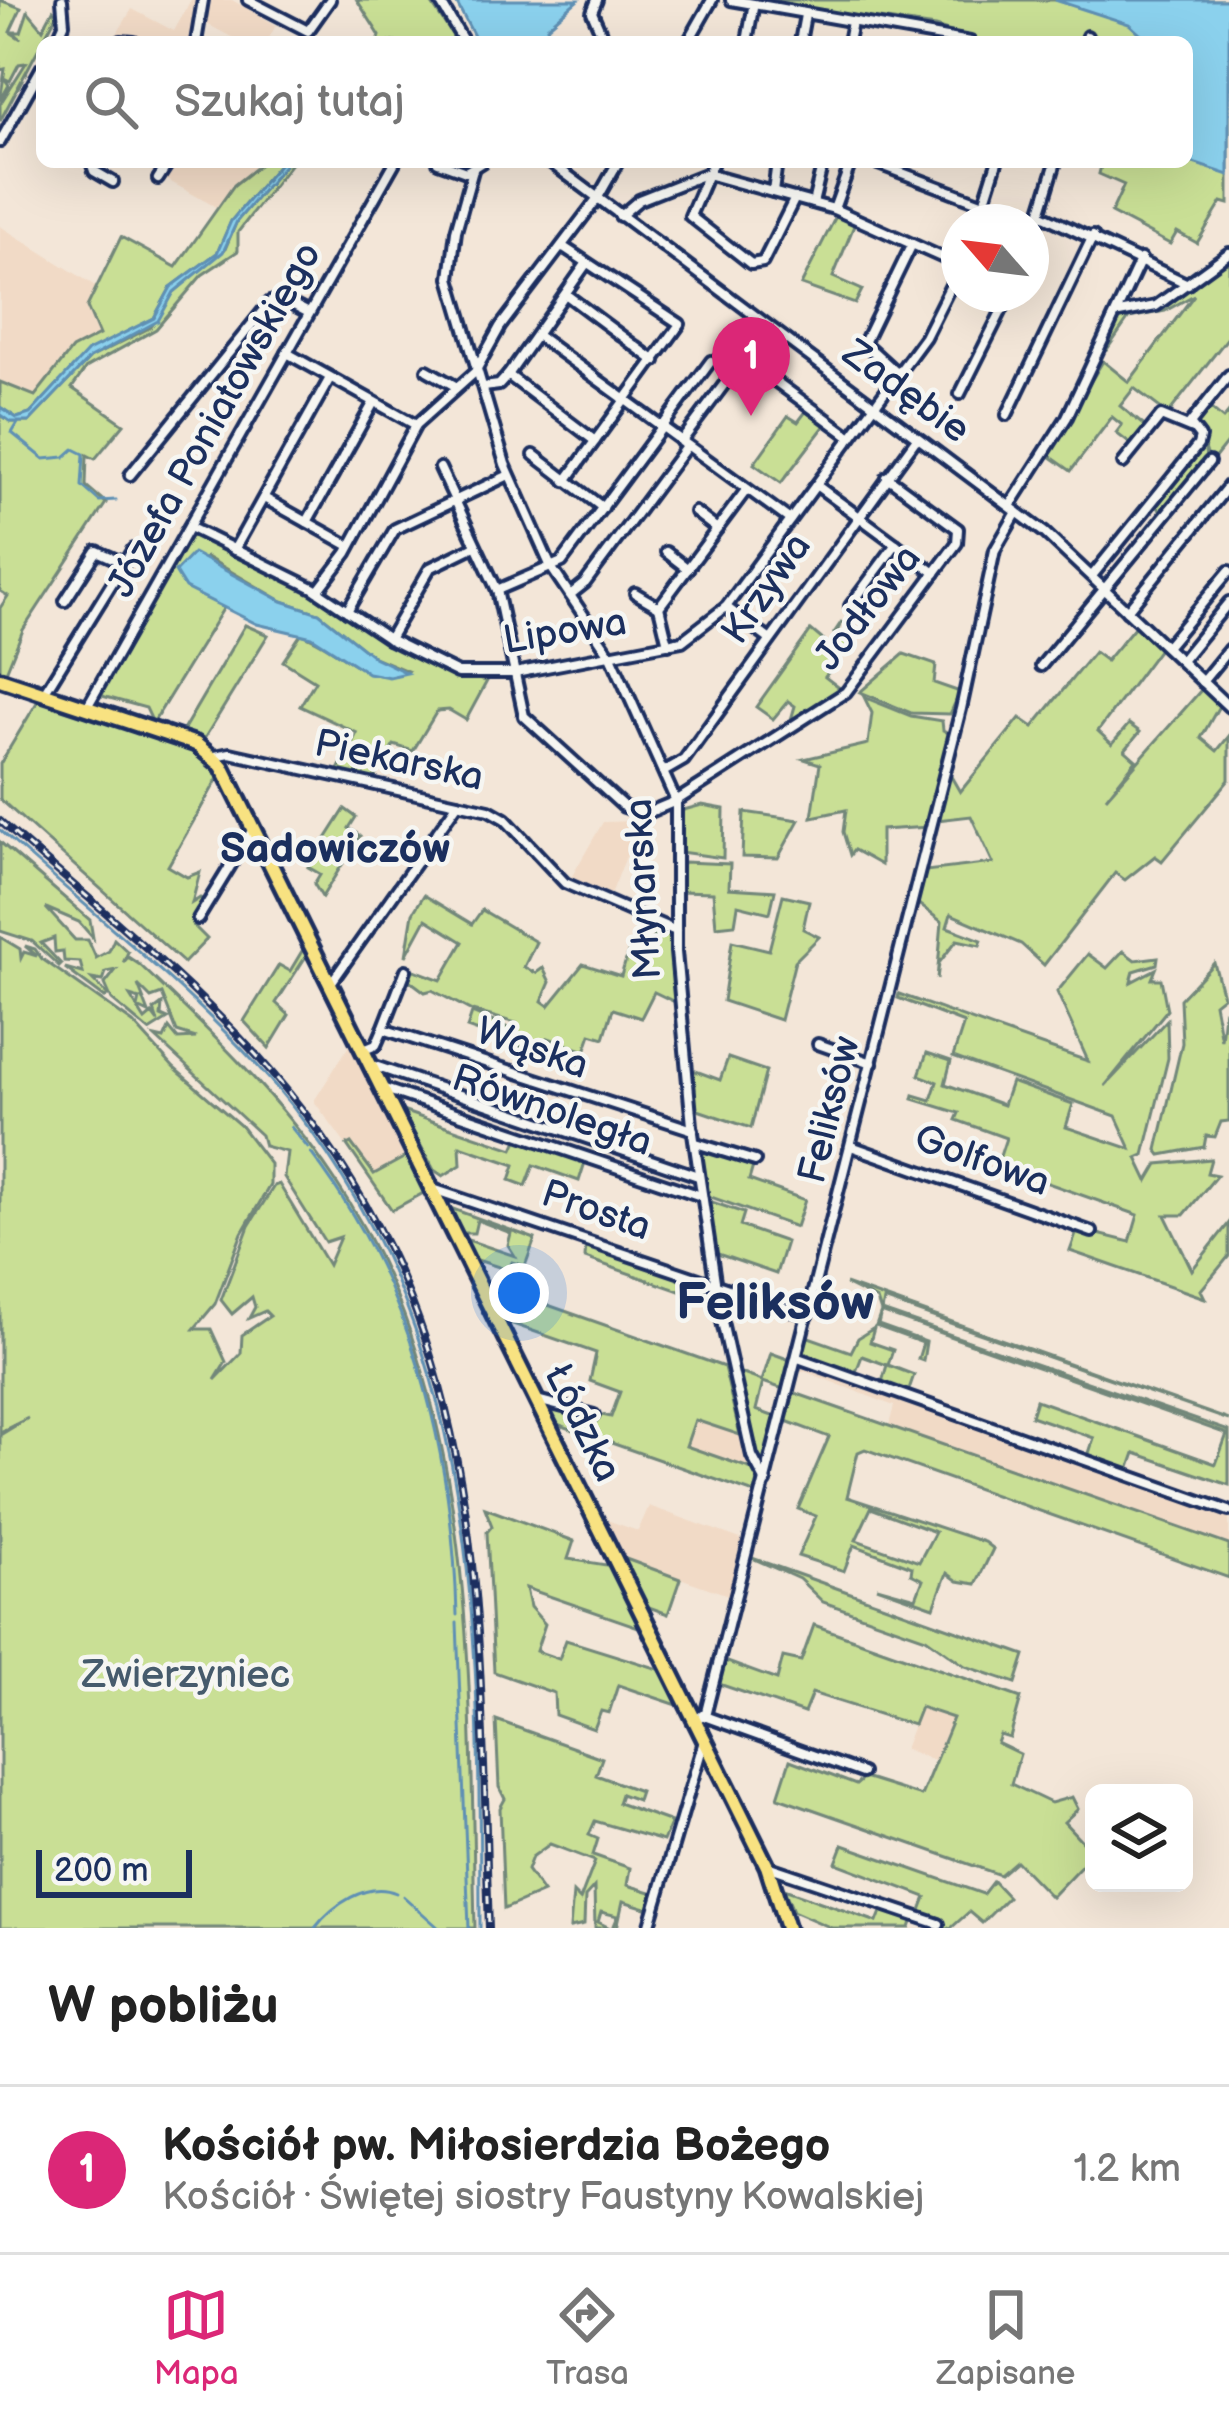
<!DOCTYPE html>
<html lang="pl">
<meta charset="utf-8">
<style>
:root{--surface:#fff;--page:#f2f2f2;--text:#222;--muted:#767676;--line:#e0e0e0;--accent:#db2777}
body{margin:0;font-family:"Balsamiq Sans",sans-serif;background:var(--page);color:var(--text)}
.controls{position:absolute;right:36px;bottom:36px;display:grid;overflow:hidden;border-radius:18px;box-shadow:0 12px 48px #0002}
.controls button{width:108px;height:108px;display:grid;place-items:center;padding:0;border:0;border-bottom:3px solid var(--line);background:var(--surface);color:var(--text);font:60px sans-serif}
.compass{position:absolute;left:941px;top:204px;width:108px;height:108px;border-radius:50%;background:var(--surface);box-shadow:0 12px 48px #0002;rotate:298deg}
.scale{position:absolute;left:36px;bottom:30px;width:156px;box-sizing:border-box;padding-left:12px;border:6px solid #1b2f5e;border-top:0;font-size:33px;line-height:42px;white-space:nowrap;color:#1b2f5e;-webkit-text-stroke:9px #f6f6f2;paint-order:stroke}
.you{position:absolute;left:519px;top:1293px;width:42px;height:42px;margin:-30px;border:9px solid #fff;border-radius:50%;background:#1a73e8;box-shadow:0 0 0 18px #1a73e833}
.badge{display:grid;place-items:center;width:78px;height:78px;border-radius:50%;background:var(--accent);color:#fff;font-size:39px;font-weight:700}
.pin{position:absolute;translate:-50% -99px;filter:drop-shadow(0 3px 6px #0008)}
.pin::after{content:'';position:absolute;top:63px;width:42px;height:36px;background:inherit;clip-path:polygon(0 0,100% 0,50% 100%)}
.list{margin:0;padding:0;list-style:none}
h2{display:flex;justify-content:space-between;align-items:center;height:156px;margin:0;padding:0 48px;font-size:51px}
h2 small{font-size:39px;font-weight:400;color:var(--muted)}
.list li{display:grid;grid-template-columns:78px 1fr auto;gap:36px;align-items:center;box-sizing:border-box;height:168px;padding:0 48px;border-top:3px solid var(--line)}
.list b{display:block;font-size:45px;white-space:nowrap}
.list p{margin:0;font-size:39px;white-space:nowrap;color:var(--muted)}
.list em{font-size:39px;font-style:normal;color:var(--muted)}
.icon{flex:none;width:66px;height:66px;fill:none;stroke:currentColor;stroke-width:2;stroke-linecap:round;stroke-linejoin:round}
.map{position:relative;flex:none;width:1229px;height:1928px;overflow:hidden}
.search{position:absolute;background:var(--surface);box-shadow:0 12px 48px #0002;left:36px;right:36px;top:36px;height:132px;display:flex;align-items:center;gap:30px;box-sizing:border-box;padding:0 42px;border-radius:18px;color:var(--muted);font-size:45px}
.sheet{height:324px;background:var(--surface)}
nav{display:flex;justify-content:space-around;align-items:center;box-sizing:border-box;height:168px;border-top:3px solid var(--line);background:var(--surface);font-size:33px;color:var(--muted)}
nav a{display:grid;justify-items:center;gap:6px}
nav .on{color:var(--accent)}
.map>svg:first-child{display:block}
</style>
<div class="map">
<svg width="1229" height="1928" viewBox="0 0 1229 1928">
<rect width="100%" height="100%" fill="#f3e6d8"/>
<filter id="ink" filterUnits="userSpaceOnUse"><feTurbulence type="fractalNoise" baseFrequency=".00833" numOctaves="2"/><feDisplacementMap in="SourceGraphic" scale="24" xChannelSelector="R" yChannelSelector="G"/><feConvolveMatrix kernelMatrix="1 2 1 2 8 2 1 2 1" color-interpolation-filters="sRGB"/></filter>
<g filter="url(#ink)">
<g fill="#f1dac6">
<polygon points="191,0 232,0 276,25 267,42 241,42 205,23 198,42 112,42 132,9 174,31"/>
<polygon points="135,162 263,162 216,207"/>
<polygon points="0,226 97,287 99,335 59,363 48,385 35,396 0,381"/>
<polygon points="640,821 608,902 568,883 603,822"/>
<polygon points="350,1044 413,1170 378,1189 314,1101"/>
<polygon points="800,1363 1229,1514 1229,1545 889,1425 894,1406 804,1371 797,1374"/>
<polygon points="695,1419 746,1438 755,1470 686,1446"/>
<polygon points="649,1506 746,1541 731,1596 623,1558 604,1519 638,1531"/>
<polygon points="920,1707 953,1718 934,1760 904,1749"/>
</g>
<g fill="#c9df95" stroke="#72877a" stroke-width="3" fill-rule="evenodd">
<polygon points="0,0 21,8 10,32 21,39 13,32 21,32 28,11 43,29 53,10 57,14 0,121 0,104 26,63 19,64 10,81 4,78 9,85 0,101 5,69 0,70"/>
<polygon points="357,0 429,0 457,42 378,42 380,36"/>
<polygon points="745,0 1229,0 1229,204 1222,202 1197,243 1177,232 1170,244 1111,213 1124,185 1099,174 1102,162 1187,162 1187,42 983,42 935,27"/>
<polygon points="263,162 281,162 231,221 217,253 171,287 154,318 89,351 30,414 17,418 0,407 0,382 35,396 72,349 99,335 87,307 121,237 176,267 234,185"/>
<polygon points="287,162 292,162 238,232 238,251 202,275 156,329 86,368 72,388 124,424 95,459 87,455 86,486 106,503 23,630 6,672 0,670 0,608 8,596 0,591 0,414 11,422 29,422 90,358 151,327 174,292 225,249 237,221"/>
<polygon points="836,216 855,223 833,277 862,290 855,304 801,285"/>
<polygon points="1229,257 1229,336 1168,414 1134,388 1120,406 1147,428 1133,446 1116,433 1122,425 1112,417 1071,471 1047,454 1103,361 1129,382 1194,295 1165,311 1129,318 1106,351 1120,315 1143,312"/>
<polygon points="1206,405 1223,419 1229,412 1229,440 1210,464 1205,448 1206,461 1166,514 1155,505 1157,500 1203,443 1193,423"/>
<polygon points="807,410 826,424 781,483 754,464 788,416 798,422"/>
<path d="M193 534 311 591 446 673 487 681 466 720 449 710 437 711 413 751 394 745 372 781 336 774 357 733 300 706 315 681 283 661 301 634C336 644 370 691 407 671L374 657 319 613 282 601 206 557 193 591 218 601 223 609 153 723 146 708 102 696 111 669 190 538H186Z"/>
<polygon points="842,621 834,633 849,643 825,677 842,690 790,723 795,706 788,701 773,719 756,707 811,630 830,646"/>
<polygon points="245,625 268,635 204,739 182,732"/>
<polygon points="1135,626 1159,649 1098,731 1112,744 1129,724 1140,732 1125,750 1136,760 1106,798 1202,689 1219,706 1201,738 1217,751 1229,736 1229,780 1162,861 1155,856 1125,880 1115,873 1044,965 1021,944 951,914 947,927 982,940 980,945 957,940 939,963 937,979 942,922 917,903 925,871 993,863 971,816 937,820 949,773 960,792 1020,718 1033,727 1094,652 1106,661"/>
<polygon points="904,654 936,665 934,683 960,692 950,714 911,713 860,692"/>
<polygon points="864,697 911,716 942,721 943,730 950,734 929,827 881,830 881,865 854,850 850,855 843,832 846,810 812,817 820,764 804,759 868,744 872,713"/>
<polygon points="39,699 190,747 206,754 221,773 168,866 187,877 200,872 192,903 200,898 207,902 193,925 207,939 184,963 0,799 0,764"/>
<polygon points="702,805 724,809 723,858 680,852 680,811"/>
<polygon points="345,809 356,817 349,828 360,836 322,897 314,884 320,874 308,867"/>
<polygon points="744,812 799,820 778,858 742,857"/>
<path d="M0 842 90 920 93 938 79 922 46 908 75 940H88L96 958 109 951 114 939 128 952 123 963 128 957 140 965C210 1031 280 1098 334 1179 480 1395 469 1678 475 1928H0V1435L28 1418 0 1432V937L20 949 21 958 24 952 37 956 25 946 35 949 42 959 133 1023 174 1068 241 1126 270 1164V1185L242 1233 215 1304 194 1329H211L226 1362 215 1380 241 1353 242 1335 270 1316 265 1311 249 1318 255 1307 252 1297 232 1314 221 1300 249 1226 274 1186 279 1184 328 1265 340 1237 325 1242 284 1177 287 1152 264 1146 261 1135 155 1037 164 1039 169 1028 178 1039 196 1038 177 1032 162 994 151 998 138 985 149 1013 138 1008 140 999 130 996 145 1020 152 1014 158 1022 154 1010 162 1004 161 1016 168 1019 149 1031 112 1000 105 984 116 970 106 972 103 981 92 979 108 995 105 998 65 968 83 973 80 962 64 961 63 951 55 952 54 938 41 943 61 964 59 966 32 941 0 931Z"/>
<polygon points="683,862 730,864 729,888 775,891 770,913 738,905 735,924 716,926 713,892 679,891"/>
<polygon points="424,895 472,924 482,910 536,942 524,967 536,973 543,968 550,982 542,1001 549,1006 583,964 621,976 628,953 647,959 657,926 670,936 677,1003 654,992 641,1018 613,1009 604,1038 591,1034 585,1051 548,1038 541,1054 467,1028 472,1013 513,1030 516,1023 472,1011 432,990 425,992 405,977 409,968 441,980 463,942 426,919 406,956 413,913"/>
<polygon points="783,895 809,901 803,929 819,937 795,961 780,1020 723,1001 732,941 769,950"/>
<polygon points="305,946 308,953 276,1003 289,1015 269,1048 244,1021 279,965 290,971"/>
<path d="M1123 951 1135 960 1158 957 1157 964 1134 971 1131 982 1156 969 1152 979H1161L1167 1010 1105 1086 1167 1020 1168 1058 1144 1155 1137 1158 1148 1181 1158 1164 1211 1159 1207 1173 1217 1175 1184 1215H1165L1192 1270 1229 1223V1256L1201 1290 1205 1298 1070 1251 1078 1229 1130 1242 1138 1215 997 1165 1006 1138 956 1120 959 1113 913 1099 914 1095 931 1100 937 1082 919 1075 927 1053 951 1061 945 1084 1003 1105 1011 1082 1073 1104 1066 1127 1131 1149 1116 1116 953 1057 964 1023 898 998 899 994C965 1018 1022 1039 1088 1061L1057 992 1088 954 1107 968Z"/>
<polygon points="1214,963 1223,996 1214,1003 1221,1040 1224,1013 1229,1023 1229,1121 1221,1122 1215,1137 1206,1136 1204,1147 1161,1155 1157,1150 1182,1043 1180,999"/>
<polygon points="728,1058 766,1071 751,1128 695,1109 688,1068 720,1080"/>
<polygon points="402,1111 513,1149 520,1133 587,1156 579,1181 534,1165 526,1186 510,1180 515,1165 460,1146 461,1165 443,1176 434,1170"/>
<polygon points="351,1143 374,1174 409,1155 427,1191 392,1210 347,1145"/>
<polygon points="699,1145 754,1163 749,1180 805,1200 796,1227 705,1195"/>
<polygon points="703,1199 744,1213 740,1226 786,1242 776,1274 712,1252"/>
<polygon points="450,1208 535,1239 525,1266 512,1262 508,1270 474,1259 465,1239 515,1256 508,1245 511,1233 477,1220 474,1233 461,1233"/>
<polygon points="586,1244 705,1286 711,1302 585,1258"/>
<polygon points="488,1284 724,1367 740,1435 695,1420 686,1446 755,1470 761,1490 757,1494 557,1424 547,1403 611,1417 620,1392 590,1381 596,1353 507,1322"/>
<polygon points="845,1284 1229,1420 884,1300 882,1311 1229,1431 1229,1485 1135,1453 1128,1473 1087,1459 1094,1438 1031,1416 1036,1400 1216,1464 1227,1434 881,1312 878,1325 926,1342 923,1361 918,1359 923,1343 876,1326 881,1312 877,1300"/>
<polygon points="874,1328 870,1342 893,1350 888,1365 914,1375 907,1395 881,1386 887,1365 862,1356 854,1377 802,1354 806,1336 851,1352 858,1338"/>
<polygon points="771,1353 793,1361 786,1390 763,1382 756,1410 778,1418 763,1484 735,1371 762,1381"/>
<path d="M792 1392 1229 1545V1578L865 1449 858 1452 847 1497 984 1542 993 1549 976 1584 958 1581 947 1573 934 1607 877 1587 916 1598 923 1580 911 1574 912 1567 854 1545 844 1571 798 1556 816 1516 798 1509 829 1437 786 1421ZM871 1508 935 1532 919 1562 856 1540Z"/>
<polygon points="485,1508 574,1541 568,1559 613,1566 644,1629 526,1588 530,1607 545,1624 536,1651 559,1659 566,1640 659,1669 683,1707 618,1685 609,1713 601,1711 594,1729 555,1715 554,1693 494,1672 487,1532 492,1526"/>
<polygon points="623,1558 680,1579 668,1614 646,1606"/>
<polygon points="752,1558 1025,1655 1016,1683 965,1666 926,1638 823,1602 799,1579"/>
<polygon points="814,1625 1021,1698 1010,1738 1000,1735 997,1743 1020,1754 1011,1784 1051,1803 1072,1797 1078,1809 1064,1822 1093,1853 1051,1897 1016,1861 1000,1875 778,1797 790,1760 856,1785 864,1778 921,1796 953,1718 920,1707 913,1725 812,1693 804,1713 716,1683 722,1660 777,1680 783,1657 801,1661"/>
<polygon points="496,1720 602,1758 596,1775 640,1791 637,1800 621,1794 618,1803 671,1822 663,1841 595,1821 589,1835 598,1839 593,1855 630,1868 627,1885 654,1893 649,1909 623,1901 617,1928 613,1928 618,1916 601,1912 598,1922 610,1928 595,1928 594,1887 585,1897 584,1925 570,1928 573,1893 580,1900 595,1861 550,1844 532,1857 527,1870 543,1892 504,1909 500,1808 505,1799 499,1787"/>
<polygon points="843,1845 983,1894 993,1881 1008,1897 982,1923 969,1912 951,1928 938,1928 940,1920 920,1913 926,1897 836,1863"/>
<polygon points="784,1889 877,1922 883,1907 913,1919 910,1928 832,1928 793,1911"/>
</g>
<g fill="#8bd1ed" stroke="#5e90b4" stroke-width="3">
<polygon points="455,0 578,0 547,27 553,42 477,42"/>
<polygon points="1055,0 1229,0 1229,175 1187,161 1187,42 1149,42 1129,24"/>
<polygon points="281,162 287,162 237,221 223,252 174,292 158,321 90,358 29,422 11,422 0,414 0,407 17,418 30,414 88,351 154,318 171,287 217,253 231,221"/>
<polygon points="193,553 282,601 319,613 374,657 407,673 389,677 368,673 312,637 257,624 185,588 175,572"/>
</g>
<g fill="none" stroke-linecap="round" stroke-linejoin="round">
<g stroke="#5e90b4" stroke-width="3">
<polyline points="18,423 12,433 44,459 65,457 74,449 84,454 82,486 99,501 116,500"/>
<path d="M0 830C85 907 177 979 255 1063 483 1310 479 1614 480 1928"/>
<polyline points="291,1127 308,1148"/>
<path d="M311 1153C412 1285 453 1451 457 1615"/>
<polyline points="457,1623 469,1928"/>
<polyline points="403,1896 439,1928"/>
<path d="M315 1928C332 1906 367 1880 396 1893"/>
</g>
<defs>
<g id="minor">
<polyline points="248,0 308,31 330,0"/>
<polyline points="439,0 464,42"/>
<polyline points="597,0 592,12 605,42"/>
<polyline points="731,0 970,42"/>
<polyline points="121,41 134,42"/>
<polyline points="56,42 64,24 62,0"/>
<polyline points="196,42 203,0"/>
<polyline points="688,42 712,0"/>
<polyline points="747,42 753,8"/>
<polyline points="800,42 805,15"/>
<polyline points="848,42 852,22"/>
<polyline points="1085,42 1087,36"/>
<polyline points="0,142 42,67"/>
<polyline points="91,162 94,171 113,182"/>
<polyline points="438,162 466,172 482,162"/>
<polyline points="550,162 1045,533 1229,707"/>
<polyline points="713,162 690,216 751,264 763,262 795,198"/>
<polyline points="873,162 984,204"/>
<polyline points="473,170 456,231 450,278 505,464 551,567 611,656 676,801 676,952 692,1126 719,1308 752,1456 766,1482"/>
<polyline points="707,174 834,209 959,265"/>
<polyline points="158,179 169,162"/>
<polyline points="773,192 777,162"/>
<polyline points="813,203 823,162"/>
<polyline points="834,209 851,162"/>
<polyline points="1042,215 1188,284"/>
<polyline points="620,216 639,200 705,174"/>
<polyline points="978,222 997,162"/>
<polyline points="1031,243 1056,162"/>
<polyline points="562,246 680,324 566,481"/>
<polyline points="568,296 655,361"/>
<polyline points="1119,313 1156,306 1229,253"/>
<polyline points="538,336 790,520"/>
<polyline points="287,353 416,425"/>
<polyline points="744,358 851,437"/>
<polyline points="427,370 457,387"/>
<polyline points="898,374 864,343 912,244"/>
<polyline points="508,375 595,441"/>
<polyline points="484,387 499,385 508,375 586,264"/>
<polyline points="960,394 1010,294"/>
<polyline points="1007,415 1093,236"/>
<polyline points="681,442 767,327"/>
<polyline points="534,455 603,508"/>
<polyline points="1123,463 1161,416 1190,428"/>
<polyline points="440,468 497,590 524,716 624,807 645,814 676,801 846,692 957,543 958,529 887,477"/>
<polyline points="130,475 270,302 282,299 309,313"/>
<polyline points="816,485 935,573"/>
<polyline points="264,498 350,546"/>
<polyline points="1010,506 1067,417 1141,259"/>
<polyline points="695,512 717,529"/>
<polyline points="307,522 374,402"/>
<polyline points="189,527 313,588 389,639 458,673 515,673 682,641 726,607 925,337 959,269"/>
<polyline points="234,550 330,378"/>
<polyline points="666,552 688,569"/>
<polyline points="1092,576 1198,445 1200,437 1190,424 1229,375"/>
<polyline points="497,590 562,562 711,361"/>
<polyline points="318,591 347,553 416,425 475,372 500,327 597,199 618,162"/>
<polyline points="635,593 659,607"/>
<polyline points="570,595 585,583 686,447"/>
<polyline points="65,601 97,551 124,563"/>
<polyline points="850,606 896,544"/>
<polyline points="726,607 769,639"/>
<polyline points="347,611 395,529 509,475"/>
<polyline points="1127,611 1229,485"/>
<polyline points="389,639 430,568 475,546"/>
<polyline points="668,644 659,607 747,489"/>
<polyline points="1166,647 1229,571"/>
<polyline points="1181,661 1229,602"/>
<polyline points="1041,666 1209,462"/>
<polyline points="1202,682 1229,649"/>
<polyline points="44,693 133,549"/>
<polyline points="87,707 395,162"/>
<polyline points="215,756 230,753 489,810 505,819 565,883 676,931"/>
<polyline points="665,771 684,760 917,438"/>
<polyline points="198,919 253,829"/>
<polyline points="331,983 458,803"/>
<polyline points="383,1029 406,970"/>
<polyline points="818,1044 872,1063"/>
<polyline points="364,1050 376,1045 383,1029 693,1130"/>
<polyline points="372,1065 698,1176"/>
<polyline points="382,1088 701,1196"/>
<polyline points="696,1143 755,1161"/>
<polyline points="851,1146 1092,1232"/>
<polyline points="433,1189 808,1316"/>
<polyline points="798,1358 1229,1511"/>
<polyline points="537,1400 594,1415"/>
<polyline points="704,1716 862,1773"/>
<polyline points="695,1721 706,1712 961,709 995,550 1017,512"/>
<polyline points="767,1866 939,1924"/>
<polyline points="649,1928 704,1741"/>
</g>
<polyline id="major" points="0,679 196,744 222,766 767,1866 787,1928"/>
</defs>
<use href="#minor" stroke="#1b2f5e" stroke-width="16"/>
<use href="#major" stroke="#1b2f5e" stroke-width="21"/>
<use href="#minor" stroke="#f6f6f2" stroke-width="8"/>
<use href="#major" stroke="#f8e281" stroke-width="12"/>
<defs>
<path id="rail" d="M0 821C92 903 193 981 274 1075 496 1333 477 1610 489 1928"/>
</defs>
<use href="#rail" stroke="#1b2f5e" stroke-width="8"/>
<use href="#rail" stroke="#f6f6f2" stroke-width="3" stroke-dasharray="9" stroke-linecap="butt"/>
</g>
</g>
<g text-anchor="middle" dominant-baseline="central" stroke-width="9" stroke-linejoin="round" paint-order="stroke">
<g font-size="39" fill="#1b2f5e" stroke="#f6f6f2">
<text transform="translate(906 392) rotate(36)">Zadębie</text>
<text transform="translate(215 420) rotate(-61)">Józefa Poniatowskiego</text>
<text transform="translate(767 589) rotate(-55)">Krzywa</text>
<text transform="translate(868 608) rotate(-52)">Jodłowa</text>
<text transform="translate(565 632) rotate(-9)">Lipowa</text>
<text transform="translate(399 761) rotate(12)">Piekarska</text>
<text transform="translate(644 889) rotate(-93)">Młynarska</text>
<text transform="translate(532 1049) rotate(19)">Wąska</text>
<text transform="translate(830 1110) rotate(-76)">Feliksów</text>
<text transform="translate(552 1111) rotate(19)">Równoległa</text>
<text transform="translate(982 1161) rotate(20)">Golfowa</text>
<text transform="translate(596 1211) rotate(19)">Prosta</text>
<text transform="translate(582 1423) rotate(64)">Łódzka</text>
</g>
<g font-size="39" fill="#465b6c" stroke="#f6f6f2">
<text x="186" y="1675">Zwierzyniec</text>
</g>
<g font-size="42" font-weight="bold" fill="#1b2f5e" stroke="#f6f6f2">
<text x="335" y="849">Sadowiczów</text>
</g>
<g font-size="51" font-weight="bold" fill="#1b2f5e" stroke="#f6f6f2">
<text x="775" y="1303">Feliksów</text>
</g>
</g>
</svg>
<div class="controls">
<button><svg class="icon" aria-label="layers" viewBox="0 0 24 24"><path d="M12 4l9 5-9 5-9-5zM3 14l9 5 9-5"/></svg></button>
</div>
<svg class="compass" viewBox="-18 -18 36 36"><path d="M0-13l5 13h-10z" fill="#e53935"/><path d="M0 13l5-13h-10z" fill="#767676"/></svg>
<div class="scale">200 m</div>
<div class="you"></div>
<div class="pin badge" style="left:751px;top:416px">1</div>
<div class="search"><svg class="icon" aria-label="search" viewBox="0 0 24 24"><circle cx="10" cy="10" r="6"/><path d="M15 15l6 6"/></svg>Szukaj tutaj</div>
</div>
<section class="sheet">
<h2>W pobliżu<small></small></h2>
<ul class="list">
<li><span class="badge">1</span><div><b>Kościół pw. Miłosierdzia Bożego</b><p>Kościół · Świętej siostry Faustyny Kowalskiej</p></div><em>1.2 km</em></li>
</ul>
</section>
<nav>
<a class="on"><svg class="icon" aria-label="map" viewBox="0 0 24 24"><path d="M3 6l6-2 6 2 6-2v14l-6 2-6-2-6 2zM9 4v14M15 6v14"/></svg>Mapa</a>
<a><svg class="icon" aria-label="directions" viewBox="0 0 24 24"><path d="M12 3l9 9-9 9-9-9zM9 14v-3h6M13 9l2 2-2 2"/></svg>Trasa</a>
<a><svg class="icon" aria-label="saved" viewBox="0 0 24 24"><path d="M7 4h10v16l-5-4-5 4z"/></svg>Zapisane</a>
</nav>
